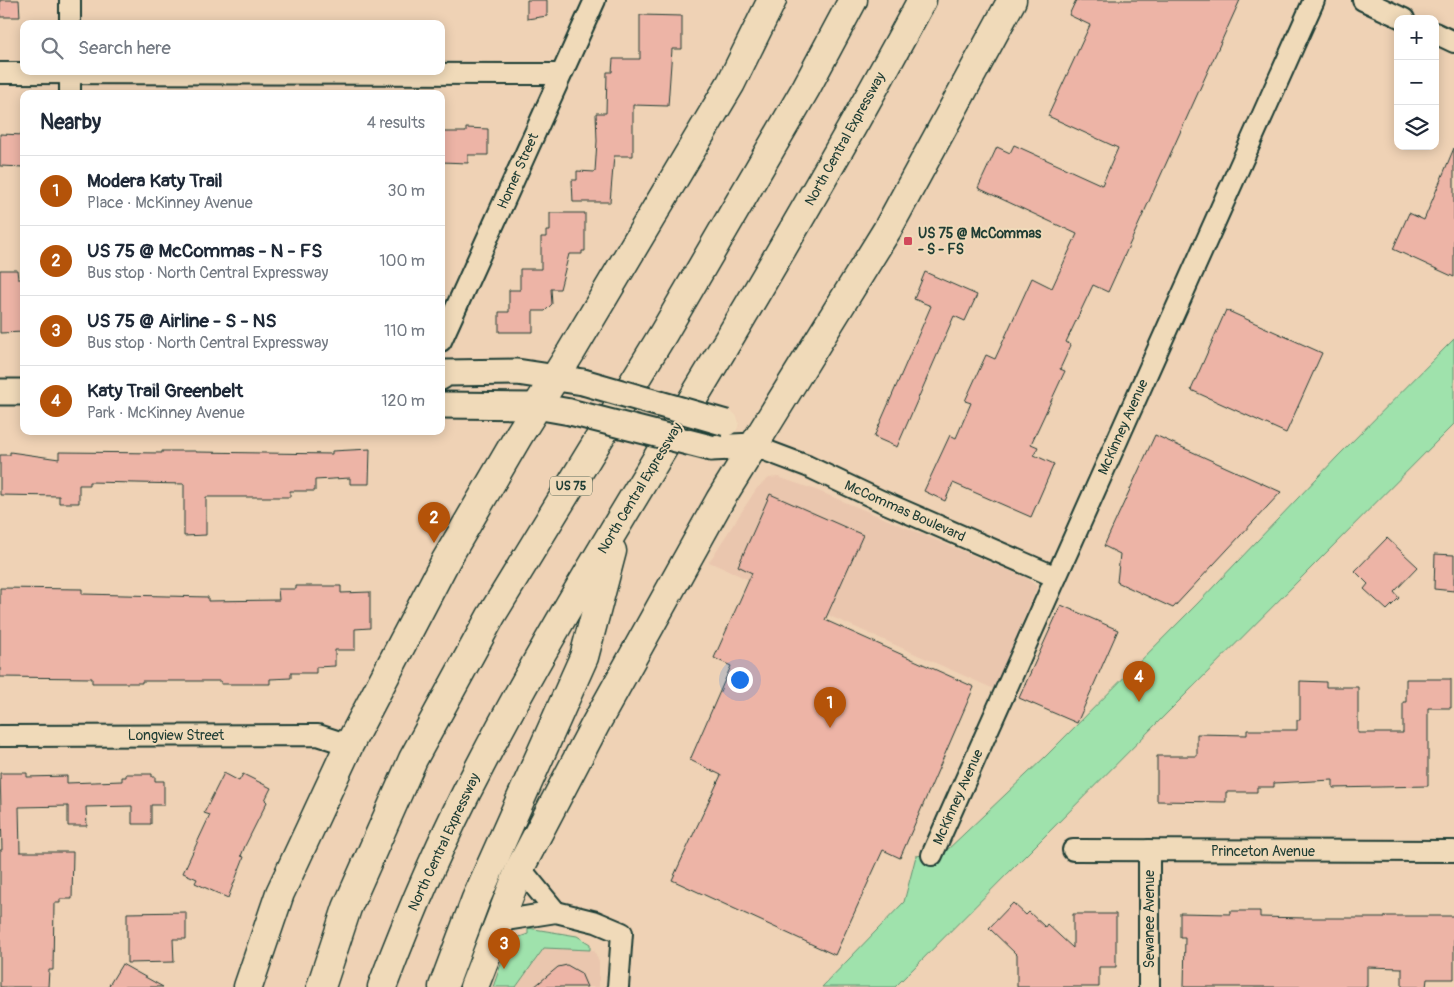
<!DOCTYPE html>
<meta charset="utf-8">
<style>
:root{--surface:#fff;--page:#f6f6f7;--text:#1f2937;--muted:#747a83;--line:#e0e1e3;--accent:#b45309}
body{margin:0;font-family:Pangolin,sans-serif;background:var(--page);color:var(--text)}
.controls{position:absolute;right:15px;top:15px;display:grid;overflow:hidden;border-radius:10px;box-shadow:0 2px 12px #0003}
.controls button{width:45px;height:45px;display:grid;place-items:center;padding:0;border:0;border-bottom:1px solid var(--line);background:var(--surface);color:var(--text);font:25px sans-serif}
.you{position:absolute;left:739px;top:679px;width:18px;height:18px;margin:-12px;border:4px solid #fff;border-radius:50%;background:#1a73e8;box-shadow:0 0 0 8px #1a73e833}
.badge{display:grid;place-items:center;width:32px;height:32px;border-radius:50%;background:var(--accent);color:#fff;font-size:16px;font-weight:700}
.pin{position:absolute;translate:-50% -41px;filter:drop-shadow(0 1px 2px #0008)}
.pin::after{content:'';position:absolute;top:26px;width:18px;height:15px;background:inherit;clip-path:polygon(0 0,100% 0,50% 100%)}
.list{margin:0;padding:0;list-style:none}
h2{display:flex;justify-content:space-between;align-items:center;height:65px;margin:0;padding:0 20px;font-size:21px}
h2 small{font-size:16px;font-weight:400;color:var(--muted)}
.list li{display:grid;grid-template-columns:32px 1fr auto;gap:15px;align-items:center;box-sizing:border-box;height:70px;padding:0 20px;border-top:1px solid var(--line)}
.list b{display:block;font-size:19px;white-space:nowrap}
.list p{margin:0;font-size:16px;white-space:nowrap;color:var(--muted)}
.list em{font-size:16px;font-style:normal;color:var(--muted)}
.icon{flex:none;width:28px;height:28px;fill:none;stroke:currentColor;stroke-width:2;stroke-linecap:round;stroke-linejoin:round}
.map{position:relative;flex:none;width:1454px;height:987px;overflow:hidden}
.search{position:absolute;background:var(--surface);box-shadow:0 2px 12px #0003;left:20px;top:20px;width:425px;height:55px;display:flex;align-items:center;gap:12px;box-sizing:border-box;padding:0 18px;border-radius:10px;color:var(--muted);font-size:19px}
.panel{position:absolute;background:var(--surface);box-shadow:0 2px 12px #0003;left:20px;top:90px;width:425px;height:345px;border-radius:10px}
.map>svg:first-child{display:block}
</style>
<div class="map">
<svg width="1454" height="987" viewBox="0 0 1454 987">
<rect width="100%" height="100%" fill="#efd2b5"/>
<filter id="ink" filterUnits="userSpaceOnUse"><feTurbulence type="fractalNoise" baseFrequency=".02" numOctaves="2"/><feDisplacementMap in="SourceGraphic" scale="10" xChannelSelector="R" yChannelSelector="G"/><feConvolveMatrix kernelMatrix="1 2 1 2 8 2 1 2 1" color-interpolation-filters="sRGB"/></filter>
<g filter="url(#ink)">
<g fill="#eac6ae">
<polygon points="778,477 816,490 1027,578 1037,587 994,689 709,562 757,488 769,478"/>
<polygon points="544,948 594,950 599,962 599,987 516,987"/>
</g>
<g fill="#9fe2ac" stroke="#5f9070">
<polygon points="1454,339 1454,424 895,987 822,987 904,902 916,856 945,852 1046,756 1198,603 1338,456"/>
<polygon points="528,928 577,936 590,944 590,950 544,948 516,987 493,987 505,953 514,939 528,934"/>
</g>
<g fill="#edb4a6" stroke="#1f3d34">
<polygon points="0,0 19,0 20,17 0,17"/>
<polygon points="527,0 547,0 547,16 527,19"/>
<polygon points="1076,0 1240,0 1108,292 1093,285 1066,342 1071,345 1060,369 1065,371 1031,444 1038,447 1034,455 1054,464 1031,517 953,483 945,501 924,491 950,435 956,438 971,403 965,401 986,355 995,359 1032,278 1052,288 1077,234 978,188 997,147 1010,153 1014,145 1102,185 1118,148 1048,116 1090,25 1069,15"/>
<polygon points="640,15 682,16 682,49 672,49 668,106 633,105 633,156 614,156 610,202 573,202 572,180 577,180 577,171 595,172 597,141 596,113 606,113 607,72 612,72 613,59 640,59"/>
<polygon points="466,128 488,129 488,155 468,155 468,163 441,162 441,132 466,132"/>
<polygon points="0,134 24,135 24,167 0,166"/>
<polygon points="1454,148 1454,277 1393,249 1409,213 1424,220"/>
<polygon points="550,213 585,213 585,251 582,251 582,254 569,254 560,289 551,289 552,304 545,311 533,311 533,332 499,332 499,312 509,312 509,290 520,290 520,269 541,269 541,237 546,237 546,231 550,231"/>
<polygon points="0,270 17,270 18,279 24,279 24,332 0,333"/>
<polygon points="925,272 977,295 965,321 954,316 897,447 874,437 931,306 914,299"/>
<polygon points="1226,310 1322,353 1286,433 1191,390"/>
<polygon points="1155,435 1281,492 1173,608 1117,582 1120,554 1104,546"/>
<polygon points="370,449 369,484 350,484 350,478 315,480 315,491 290,491 290,497 206,497 206,535 184,536 184,484 89,482 89,485 79,485 79,503 59,503 59,496 0,495 0,455 10,455 10,452 59,459 59,452 162,453 162,451 196,451 196,452 332,454 332,451"/>
<polygon points="770,494 863,535 825,620 974,687 900,858 883,850 835,955 672,880 721,775 690,760 731,666 714,658 752,573 738,566"/>
<polygon points="1387,538 1418,567 1394,592 1399,598 1387,610 1364,589 1368,584 1355,571"/>
<polygon points="1435,554 1454,555 1454,591 1434,589"/>
<polygon points="296,586 341,586 341,593 370,592 370,628 355,629 355,650 335,650 335,666 316,667 316,673 291,673 291,678 270,679 270,684 221,684 221,681 142,681 142,683 92,683 92,678 0,677 0,588 82,589 82,594 208,597 208,601 279,600 278,589 296,589"/>
<polygon points="1061,605 1118,630 1077,723 1019,698"/>
<polygon points="1406,679 1451,679 1451,708 1428,708 1428,786 1333,788 1333,780 1274,783 1274,787 1257,787 1257,792 1226,792 1226,802 1157,801 1157,756 1197,756 1197,734 1247,735 1247,730 1297,730 1297,720 1300,720 1300,681 1326,682 1326,687 1358,687 1358,733 1403,733 1403,702 1406,702"/>
<polygon points="0,773 27,773 27,777 67,776 67,783 122,781 122,777 126,777 126,774 152,774 152,777 155,777 155,781 164,781 164,805 151,805 151,824 132,824 132,806 86,807 87,826 68,826 68,806 19,807 20,852 73,852 72,899 60,899 60,903 54,903 53,970 49,970 48,987 0,987 0,850 2,850"/>
<polygon points="224,773 239,781 243,774 271,788 265,800 267,802 245,846 241,856 244,857 228,898 195,883 197,879 183,873 210,815 204,813"/>
<polygon points="1013,903 1026,915 1029,912 1045,927 1047,924 1073,948 1073,914 1116,914 1116,967 1099,967 1099,987 1017,987 1017,955 989,928"/>
<polygon points="1230,911 1260,911 1260,917 1305,918 1385,918 1385,916 1454,916 1454,979 1427,979 1426,987 1402,987 1402,968 1367,967 1367,987 1184,987 1185,937 1180,937 1180,913 1230,914"/>
<polygon points="186,912 186,939 173,939 174,962 127,963 127,913"/>
<polygon points="122,964 163,987 108,987"/>
<polygon points="567,965 581,973 587,987 534,987 558,967"/>
</g>
<g fill="none" stroke-linecap="round" stroke-linejoin="round">
<defs>
<g id="minor">
<polyline points="1363,0 1404,19"/>
<polyline points="70,24 70,0"/>
<polyline points="1435,33 1454,42"/>
<polyline points="70,71 70,94"/>
<polyline points="0,73 561,74"/>
<polyline points="441,341 595,0"/>
<polyline points="754,446 807,466 881,501 1056,577"/>
<polyline points="0,736 318,735 349,745"/>
<polyline points="1073,850 1454,851"/>
<polyline points="1149,850 1149,987"/>
<polyline points="932,855 1314,0"/>
<polyline points="520,868 556,912"/>
<polyline points="499,921 556,912 596,922 622,933 618,987"/>
</g>
<g id="tertiary">
<polyline points="441,377 446,373 517,372 583,382"/>
<polyline points="0,392 24,392"/>
<polyline points="441,405 536,406 570,412"/>
<polyline points="711,448 754,446"/>
</g>
<g id="secondary">
<polyline points="248,987 280,893 349,745 446,560 519,435 571,352 731,83 772,0"/>
<polyline points="474,987 520,868 595,725 720,500 887,230 1012,0"/>
</g>
<g id="motorway">
<polyline points="321,987 347,908 413,759 491,616 663,334 806,88 853,0"/>
<path d="M382 987C410 913 441 840 478 770 542 646 616 527 688 407 769 273 848 138 922 0"/>
<polyline points="443,987 476,899 584,657 612,551"/>
</g>
</defs>
<use href="#minor" stroke="#1f3d34" stroke-width="24"/>
<use href="#tertiary" stroke="#1f3d34" stroke-width="29"/>
<use href="#secondary" stroke="#1f3d34" stroke-width="31"/>
<use href="#motorway" stroke="#1f3d34" stroke-width="31"/>
<use href="#minor" stroke="#f0dab9" stroke-width="20"/>
<use href="#tertiary" stroke="#f0dab9" stroke-width="25"/>
<use href="#secondary" stroke="#f0dab9" stroke-width="28"/>
<use href="#motorway" stroke="#f0dab9" stroke-width="28"/>
<defs>
<g id="tertiary-bridge">
<polyline points="583,382 726,423"/>
<polyline points="570,412 711,448"/>
</g>
</defs>
<use href="#tertiary-bridge" stroke="#1f3d34" stroke-width="29" stroke-linecap="butt"/>
<use href="#tertiary-bridge" stroke="#f0dab9" stroke-width="25"/>
</g>
</g>
<rect fill="#d1495b" stroke="#f0dab9" stroke-width="2" x="903" y="236" width="10" height="10" rx="2.5"/>
<g text-anchor="middle" dominant-baseline="central" stroke-width="4" stroke-linejoin="round" paint-order="stroke">
<rect fill="#f0dab9" stroke="#5e6c5c" stroke-width="1" x="550" y="476.5" width="42" height="19" rx="4"/>
<g font-size="12" font-weight="bold" fill="#1f3d34">
<text x="571" y="486">US 75</text>
</g>
<g font-size="14" fill="#1f3d34" stroke="#f0dab9">
<text transform="translate(845 139) rotate(-61)">North Central Expressway</text>
<text transform="translate(518 171) rotate(-66)">Homer Street</text>
<text transform="translate(1123 427) rotate(-66)">McKinney Avenue</text>
<text transform="translate(640 488) rotate(-59)">North Central Expressway</text>
<text transform="translate(905 511) rotate(24)">McCommas Boulevard</text>
<text x="176" y="735">Longview Street</text>
<text transform="translate(958 797) rotate(-66)">McKinney Avenue</text>
<text transform="translate(444 842) rotate(-65)">North Central Expressway</text>
<text x="1263" y="851">Princeton Avenue</text>
<text transform="translate(1149 919) rotate(-90)">Sewanee Avenue</text>
</g>
<g font-size="14" font-weight="bold" fill="#1f3d34" stroke="#f0dab9" text-anchor="start">
<text x="918" y="233">US 75 @ McCommas<tspan x="918" dy="16">- S - FS</tspan></text>
</g>
</g>
</svg>
<div class="controls">
<button>+</button>
<button>−</button>
<button><svg class="icon" aria-label="layers" viewBox="0 0 24 24"><path d="M12 4l9 5-9 5-9-5zM3 14l9 5 9-5"/></svg></button>
</div>
<div class="you"></div>
<div class="pin badge" style="left:830px;top:728px">1</div>
<div class="pin badge" style="left:434px;top:543px">2</div>
<div class="pin badge" style="left:504px;top:969px">3</div>
<div class="pin badge" style="left:1139px;top:702px">4</div>
<div class="search"><svg class="icon" aria-label="search" viewBox="0 0 24 24"><circle cx="10" cy="10" r="6"/><path d="M15 15l6 6"/></svg>Search here</div>
<section class="panel">
<h2>Nearby<small>4 results</small></h2>
<ul class="list">
<li><span class="badge">1</span><div><b>Modera Katy Trail</b><p>Place · McKinney Avenue</p></div><em>30 m</em></li>
<li><span class="badge">2</span><div><b>US 75 @ McCommas - N - FS</b><p>Bus stop · North Central Expressway</p></div><em>100 m</em></li>
<li><span class="badge">3</span><div><b>US 75 @ Airline - S - NS</b><p>Bus stop · North Central Expressway</p></div><em>110 m</em></li>
<li><span class="badge">4</span><div><b>Katy Trail Greenbelt</b><p>Park · McKinney Avenue</p></div><em>120 m</em></li>
</ul>
</section>
</div>
